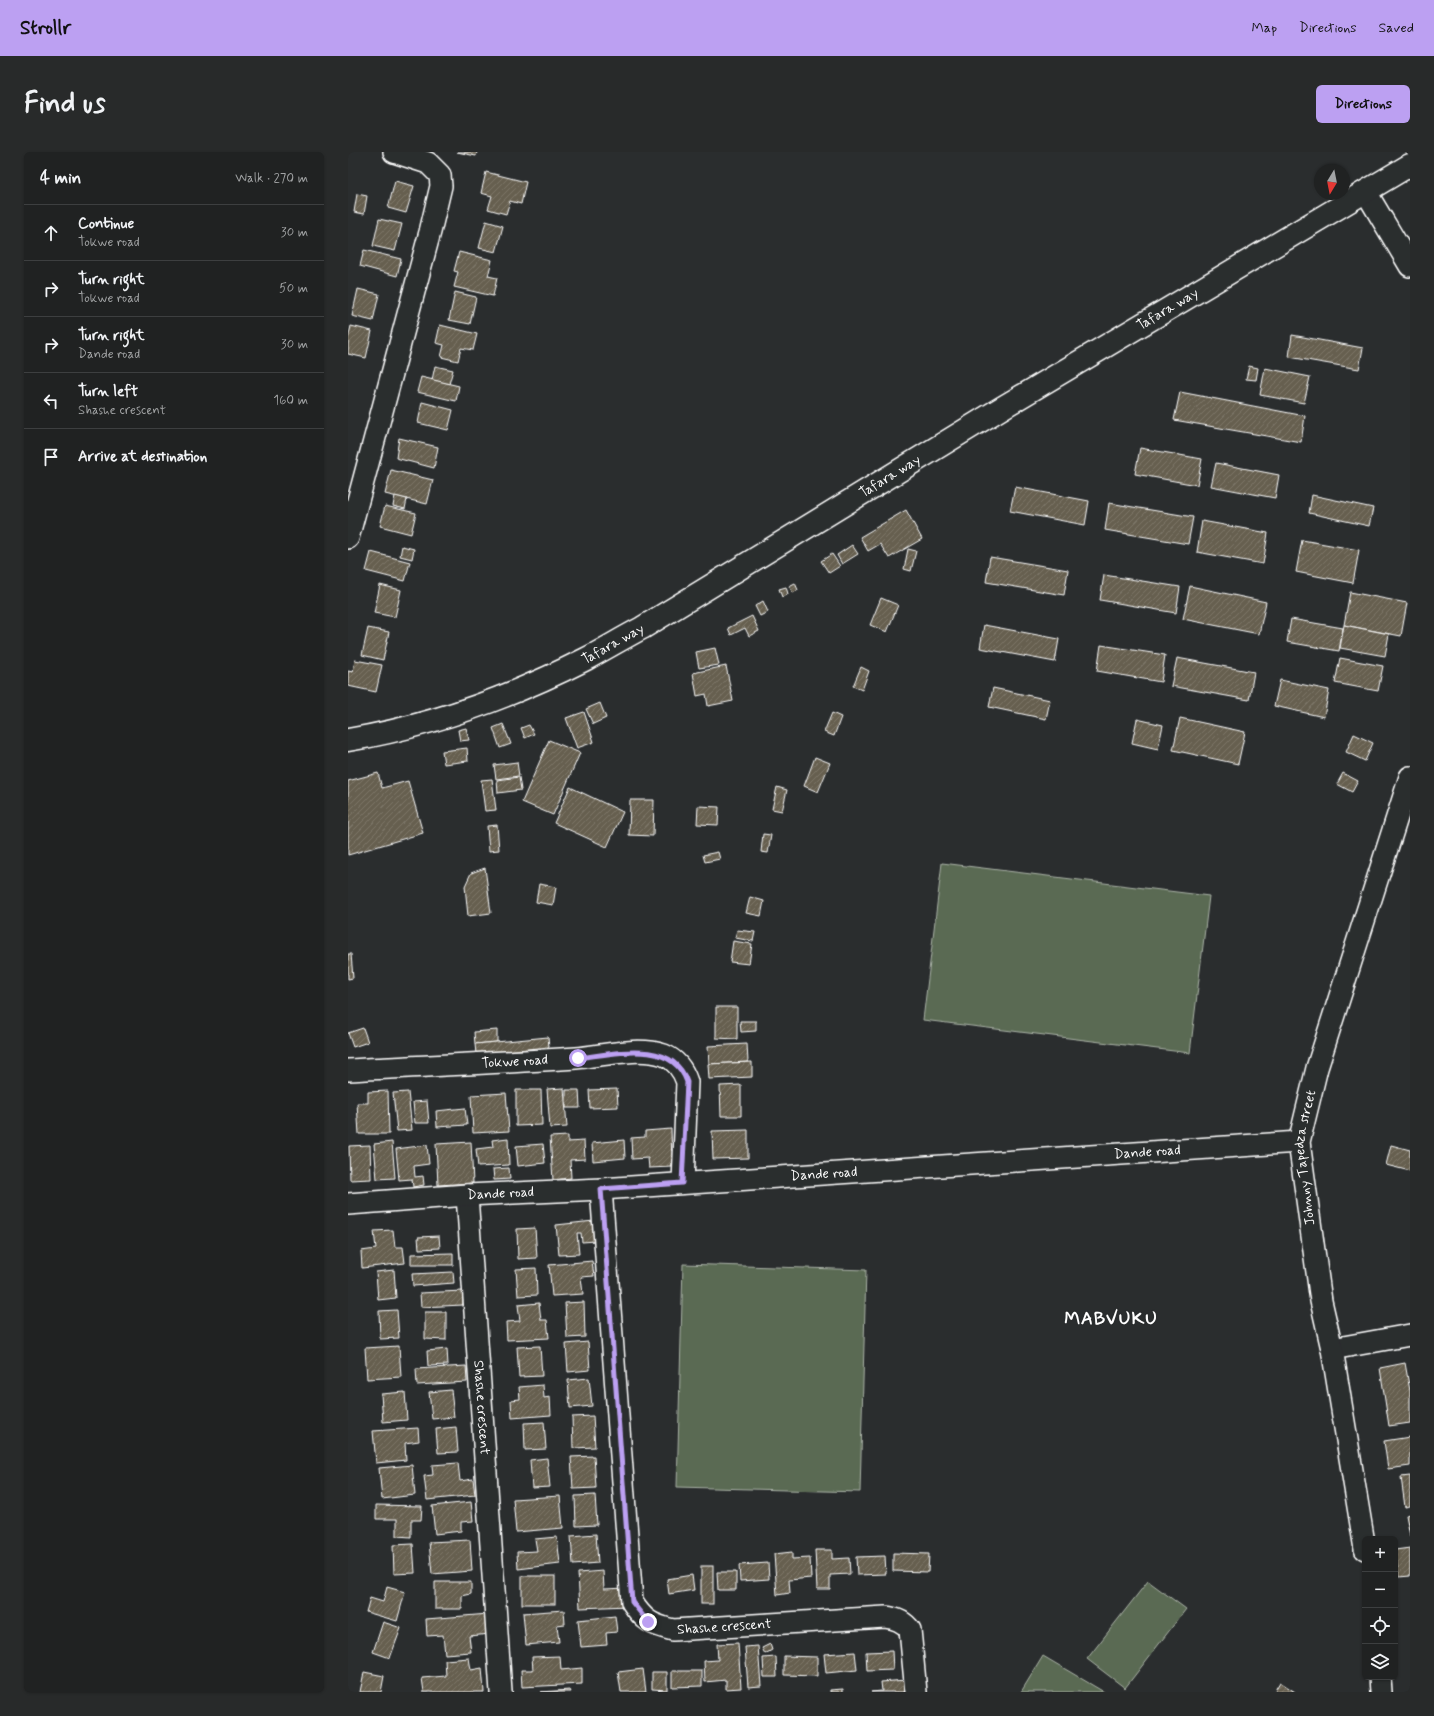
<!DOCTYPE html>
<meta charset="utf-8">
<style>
:root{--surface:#202222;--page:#282a2a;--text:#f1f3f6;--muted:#a2a4a5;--line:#3d3f40;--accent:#bca0f2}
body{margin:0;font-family:Mynerve,sans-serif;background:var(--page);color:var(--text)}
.controls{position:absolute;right:12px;bottom:12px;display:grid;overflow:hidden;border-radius:6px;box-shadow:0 1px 3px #0004}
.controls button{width:36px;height:36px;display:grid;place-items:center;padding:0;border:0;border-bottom:1px solid var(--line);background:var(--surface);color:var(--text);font:20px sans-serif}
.compass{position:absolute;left:966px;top:12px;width:36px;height:36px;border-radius:50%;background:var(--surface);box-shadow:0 1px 3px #0004;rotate:190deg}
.stop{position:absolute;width:12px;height:12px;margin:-9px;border:3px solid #bca0f2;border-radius:50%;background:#fff}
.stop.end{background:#bca0f2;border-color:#fff;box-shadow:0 1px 4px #0008}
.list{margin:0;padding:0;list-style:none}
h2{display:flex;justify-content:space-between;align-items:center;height:52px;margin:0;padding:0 16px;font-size:17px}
h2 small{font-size:13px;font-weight:400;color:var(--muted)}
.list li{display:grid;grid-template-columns:26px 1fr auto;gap:12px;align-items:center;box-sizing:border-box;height:56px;padding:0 16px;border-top:1px solid var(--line)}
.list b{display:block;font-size:15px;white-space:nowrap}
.list p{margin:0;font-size:13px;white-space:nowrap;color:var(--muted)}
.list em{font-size:13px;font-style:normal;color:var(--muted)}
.icon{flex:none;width:22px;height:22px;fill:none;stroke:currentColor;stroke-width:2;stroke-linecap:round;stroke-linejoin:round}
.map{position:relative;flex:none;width:1062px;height:1540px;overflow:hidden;border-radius:6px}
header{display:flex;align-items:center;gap:24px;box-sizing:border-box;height:56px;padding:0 20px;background:var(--accent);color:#111}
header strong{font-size:19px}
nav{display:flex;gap:22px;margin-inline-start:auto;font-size:14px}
.intro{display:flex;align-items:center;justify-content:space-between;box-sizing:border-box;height:96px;padding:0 24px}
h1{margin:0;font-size:28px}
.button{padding:10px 18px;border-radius:6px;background:var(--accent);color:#111;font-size:14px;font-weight:700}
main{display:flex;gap:24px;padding:0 24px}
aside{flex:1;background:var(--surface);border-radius:6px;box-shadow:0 1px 3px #0004}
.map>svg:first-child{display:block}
</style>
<header>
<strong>Strollr</strong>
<nav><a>Map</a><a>Directions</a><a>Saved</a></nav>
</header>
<div class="intro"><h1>Find us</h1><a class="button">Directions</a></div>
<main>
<aside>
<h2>4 min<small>Walk · 270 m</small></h2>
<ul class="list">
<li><svg class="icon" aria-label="ahead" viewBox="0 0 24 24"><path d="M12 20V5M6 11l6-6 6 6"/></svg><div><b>Continue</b><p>Tokwe road</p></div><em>30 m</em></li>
<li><svg class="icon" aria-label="right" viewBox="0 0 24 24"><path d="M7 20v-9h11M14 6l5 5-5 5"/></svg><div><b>Turn right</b><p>Tokwe road</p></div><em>50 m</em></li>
<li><svg class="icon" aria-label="right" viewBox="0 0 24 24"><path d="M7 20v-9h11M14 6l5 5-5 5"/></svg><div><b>Turn right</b><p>Dande road</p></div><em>30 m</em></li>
<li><svg class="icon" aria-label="left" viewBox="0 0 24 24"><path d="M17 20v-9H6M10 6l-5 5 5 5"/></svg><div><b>Turn left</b><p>Shashe crescent</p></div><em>160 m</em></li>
<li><svg class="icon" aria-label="arrive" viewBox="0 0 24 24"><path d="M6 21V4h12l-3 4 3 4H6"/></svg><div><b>Arrive at destination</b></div></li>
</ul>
</aside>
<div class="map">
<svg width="1062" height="1540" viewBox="0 0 1062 1540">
<defs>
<pattern id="building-hatch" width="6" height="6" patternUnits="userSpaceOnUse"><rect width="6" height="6" fill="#665f4f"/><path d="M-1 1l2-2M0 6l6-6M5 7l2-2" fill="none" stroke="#7d7769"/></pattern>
</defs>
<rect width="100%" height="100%" fill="#2a2d2e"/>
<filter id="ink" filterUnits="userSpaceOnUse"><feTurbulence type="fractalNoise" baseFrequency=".025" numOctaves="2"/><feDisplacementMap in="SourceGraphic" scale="8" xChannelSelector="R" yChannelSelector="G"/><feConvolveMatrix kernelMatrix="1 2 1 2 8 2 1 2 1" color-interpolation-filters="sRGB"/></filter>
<g filter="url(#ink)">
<g fill="#5a6a53" stroke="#acb4a9">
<polygon points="594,711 861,744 842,901 575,868"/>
<polygon points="335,1112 518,1118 512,1340 329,1335"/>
<polygon points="800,1429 838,1457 777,1536 739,1507"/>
<polygon points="695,1504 756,1540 673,1540"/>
</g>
<g fill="url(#building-hatch)" stroke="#fff">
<polygon points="109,0 129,0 128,4"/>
<polygon points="138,20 178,30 173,52 162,49 158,62 140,57 144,44 133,41"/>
<polygon points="47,29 66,34 58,61 40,56"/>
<polygon points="9,42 19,44 16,62 6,60"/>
<polygon points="31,67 54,72 47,99 25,94"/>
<polygon points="138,69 155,74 148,100 131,96"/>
<polygon points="16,98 53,107 49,124 12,114"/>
<polygon points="111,100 144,108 140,124 149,126 145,144 106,135 110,120 106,119"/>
<polygon points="10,137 31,142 25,169 4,164"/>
<polygon points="107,140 128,145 122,172 101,168"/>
<polygon points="92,173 129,182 125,198 113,196 110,209 93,205 96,193 88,191"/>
<polygon points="3,174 24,179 18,206 0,202 0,187"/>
<polygon points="944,183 1015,196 1011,217 941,205"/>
<polygon points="87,214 105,218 101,232 84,228"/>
<polygon points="901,214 910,216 908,228 898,227"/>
<polygon points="917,216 962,225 956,251 912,243"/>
<polygon points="73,225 111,234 108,249 69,240"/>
<polygon points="832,240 957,264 953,290 826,268"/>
<polygon points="74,250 105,258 100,278 70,271"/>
<polygon points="51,286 90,295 86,316 48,306"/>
<polygon points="792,296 854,307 849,333 787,322"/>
<polygon points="868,311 931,323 927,346 863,334"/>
<polygon points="43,318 85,328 79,352 37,342"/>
<polygon points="667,335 741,349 737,373 662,359"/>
<polygon points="964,343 1025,356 1021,374 961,361"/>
<polygon points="47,344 59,347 57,357 45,354"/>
<polygon points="761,351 845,365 840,392 757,378"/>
<polygon points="37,354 68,361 63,382 32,374"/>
<polygon points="558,358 574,387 541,406 532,392 520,399 512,385"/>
<polygon points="854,369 920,381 915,412 849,400"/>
<polygon points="954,388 1011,398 1005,431 948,420"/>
<polygon points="504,393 510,402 494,412 489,403"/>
<polygon points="54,394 66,397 64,407 52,404"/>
<polygon points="560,397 568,399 563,419 556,417"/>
<polygon points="23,400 62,410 57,429 18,419"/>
<polygon points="484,402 492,414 481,421 473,409"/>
<polygon points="642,405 720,418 716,443 638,430"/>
<polygon points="756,423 832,435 828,461 752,448"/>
<polygon points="447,431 450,438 445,441 441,434"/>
<polygon points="32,433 53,438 47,465 26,461"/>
<polygon points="842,434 918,450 911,482 835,467"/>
<polygon points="438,435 440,442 434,445 431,437"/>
<polygon points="1002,440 1059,451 1053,484 996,473"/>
<polygon points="533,446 550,453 539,480 522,473"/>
<polygon points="415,449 420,460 412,464 407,454"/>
<polygon points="404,464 411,479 401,484 397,476 383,483 380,476"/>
<polygon points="943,467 995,476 991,499 939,490"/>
<polygon points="636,473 711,487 707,510 632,496"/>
<polygon points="996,473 1041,482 1037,504 992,496"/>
<polygon points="20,476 41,480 35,508 14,503"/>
<polygon points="753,493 817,503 813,530 749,519"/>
<polygon points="367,496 371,513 351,516 348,500"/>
<polygon points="829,506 906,520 901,548 823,534"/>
<polygon points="992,506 1035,514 1030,539 987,531"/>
<polygon points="7,508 34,513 28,540 0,534 0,519 5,520"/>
<polygon points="378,514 385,549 360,554 358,542 349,544 345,521"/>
<polygon points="513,515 521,519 514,538 505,534"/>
<polygon points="932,528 981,538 976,565 926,554"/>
<polygon points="645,536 702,548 698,567 641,555"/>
<polygon points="252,551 258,566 245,572 238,557"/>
<polygon points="236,560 246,590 229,596 218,566"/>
<polygon points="484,561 493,565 486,584 476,580"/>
<polygon points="832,566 897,580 890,612 825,598"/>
<polygon points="789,567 815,573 810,597 784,591"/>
<polygon points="155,572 163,592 152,596 145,576"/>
<polygon points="181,573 186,582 177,586 173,576"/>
<polygon points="118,576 121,588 112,589 110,578"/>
<polygon points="1006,582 1025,591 1017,609 998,600"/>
<polygon points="201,588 232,601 205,663 174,650"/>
<polygon points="119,596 120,609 96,612 94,599"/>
<polygon points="467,605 482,611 470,640 456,634"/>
<polygon points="169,610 171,624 148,627 146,613"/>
<polygon points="30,621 34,636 60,629 75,681 0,703 0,629"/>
<polygon points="995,621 1010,629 1004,640 989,632"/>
<polygon points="171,625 173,638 150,641 149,628"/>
<polygon points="144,627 148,658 137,659 133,628"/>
<polygon points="222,635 275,660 259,695 206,671"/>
<polygon points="429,635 439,638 434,659 424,657"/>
<polygon points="282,648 306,648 305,684 281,683"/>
<polygon points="350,654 371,655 370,673 349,672"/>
<polygon points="149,673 151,698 141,699 139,674"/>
<polygon points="415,682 423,683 420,701 413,700"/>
<polygon points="370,700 372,707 357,710 355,703"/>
<polygon points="137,716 143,761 120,764 117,734 123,721"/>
<polygon points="191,732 208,735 205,753 188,750"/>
<polygon points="402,745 416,749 413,764 398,761"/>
<polygon points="389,778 407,780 405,789 387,786"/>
<polygon points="385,789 404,792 401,812 382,810"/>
<polygon points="0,802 3,802 5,826 0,827"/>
<polygon points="368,855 389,855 389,887 368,886"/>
<polygon points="392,869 408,869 408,879 393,880"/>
<polygon points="15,876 20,890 5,895 0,881"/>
<polygon points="149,878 149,890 127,892 126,880"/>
<polygon points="200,885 201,895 128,902 127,892"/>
<polygon points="399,892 400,910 361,912 360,894"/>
<polygon points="404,910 404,925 361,927 360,912"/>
<polygon points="393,933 393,964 373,964 372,934"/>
<polygon points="216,936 219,975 202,976 199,937"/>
<polygon points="269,937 270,955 242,956 241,938"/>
<polygon points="168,938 193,938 194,973 168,974"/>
<polygon points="218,938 231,938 232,956 218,956"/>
<polygon points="40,939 41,982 11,982 9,951 20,951 20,940"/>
<polygon points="60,940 64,978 49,979 45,941"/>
<polygon points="158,941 161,979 125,981 123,943"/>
<polygon points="79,949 81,971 67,971 65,950"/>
<polygon points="117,956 119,973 89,975 88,959"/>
<polygon points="323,977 324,1015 301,1016 300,1006 284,1007 283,986 297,985 297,979"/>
<polygon points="400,978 400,1006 365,1007 364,979"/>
<polygon points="220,984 220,990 236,989 237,1007 222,1008 223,1026 205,1028 202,985"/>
<polygon points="160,986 161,1013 130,1015 128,997 145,995 144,988"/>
<polygon points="276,988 277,1006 245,1009 244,991"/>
<polygon points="44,990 47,1026 29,1027 26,992"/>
<polygon points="123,990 125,1031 90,1033 88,992"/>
<polygon points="195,992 197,1011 170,1014 168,994"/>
<polygon points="22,993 23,1027 2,1028 1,994"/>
<polygon points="79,993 81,1012 66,1014 67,1025 75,1024 76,1033 65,1035 64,1027 51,1028 48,997"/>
<polygon points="1043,993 1062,998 1062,1019 1038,1013"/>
<polygon points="161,1016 162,1027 146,1028 145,1017"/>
<polygon points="246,1069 248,1089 234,1090 233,1081 229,1081 231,1102 211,1103 208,1073"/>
<polygon points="187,1076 189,1106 170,1107 169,1077"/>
<polygon points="45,1078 47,1095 55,1095 57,1111 14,1116 13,1099 28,1097 26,1079"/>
<polygon points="91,1084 92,1096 71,1097 70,1085"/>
<polygon points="105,1101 105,1113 63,1113 63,1102"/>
<polygon points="244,1109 246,1124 233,1125 235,1142 204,1144 201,1113"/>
<polygon points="188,1116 189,1143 170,1144 168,1117"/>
<polygon points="46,1118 48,1146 30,1148 28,1120"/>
<polygon points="105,1120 106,1131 65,1134 64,1122"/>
<polygon points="115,1139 115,1153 73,1155 72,1141"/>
<polygon points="236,1150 237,1185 219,1186 217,1151"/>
<polygon points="191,1151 193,1168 199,1168 201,1186 159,1188 158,1170 172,1169 170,1153"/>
<polygon points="49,1158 51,1186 32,1187 31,1159"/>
<polygon points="77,1160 98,1160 98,1188 77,1187"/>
<polygon points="240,1190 242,1218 220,1220 218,1192"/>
<polygon points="51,1194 53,1225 19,1227 17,1196"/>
<polygon points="192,1194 194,1224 171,1225 169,1195"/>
<polygon points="99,1197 100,1213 80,1214 79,1199"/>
<polygon points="1057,1211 1062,1239 1062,1271 1041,1274 1032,1216"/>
<polygon points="118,1214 119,1230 69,1233 68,1217"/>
<polygon points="241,1226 244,1254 222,1256 220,1228"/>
<polygon points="195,1233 196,1246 202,1245 203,1263 164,1266 163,1248 172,1247 171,1235"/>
<polygon points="103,1238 106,1265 84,1267 81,1240"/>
<polygon points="57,1240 59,1268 35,1270 33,1242"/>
<polygon points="245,1264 247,1295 225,1296 224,1265"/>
<polygon points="196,1270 198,1297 177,1298 176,1271"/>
<polygon points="108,1275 110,1300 90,1301 88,1277"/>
<polygon points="70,1276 71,1289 57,1291 58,1308 28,1311 25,1279"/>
<polygon points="1062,1285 1062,1314 1040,1317 1036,1289"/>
<polygon points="246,1304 248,1336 225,1337 223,1305"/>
<polygon points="199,1306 202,1335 184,1336 182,1308"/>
<polygon points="110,1311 112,1329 125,1327 127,1343 79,1348 76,1324 85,1323 84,1313"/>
<polygon points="64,1313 67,1343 34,1347 31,1316"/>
<polygon points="1062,1324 1062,1354 1057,1355 1053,1325"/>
<polygon points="247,1343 249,1373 228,1374 227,1344"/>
<polygon points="212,1344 215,1376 168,1380 165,1347"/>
<polygon points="123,1350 125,1369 113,1370 113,1379 87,1382 84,1354"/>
<polygon points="28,1353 74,1354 73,1368 63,1368 63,1385 49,1384 49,1367 28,1367"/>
<polygon points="1062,1362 1062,1384 1058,1363"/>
<polygon points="248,1382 250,1411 225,1413 223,1384"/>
<polygon points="209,1385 212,1412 170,1417 169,1400 189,1399 187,1387"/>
<polygon points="122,1388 124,1419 84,1422 81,1390"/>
<polygon points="65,1392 67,1421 46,1422 45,1393"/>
<polygon points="1062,1396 1062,1424 1051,1425 1047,1398"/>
<polygon points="467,1398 484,1398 484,1407 501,1406 502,1422 482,1423 482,1437 469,1437"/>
<polygon points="444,1400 444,1407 462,1406 463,1426 441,1428 442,1441 429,1443 426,1402"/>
<polygon points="545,1401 581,1402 580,1420 545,1419"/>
<polygon points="537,1404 538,1422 509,1423 508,1405"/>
<polygon points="420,1411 421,1427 392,1429 391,1413"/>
<rect x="353" y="1414" width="12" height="38"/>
<polygon points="255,1419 256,1437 279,1436 280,1454 232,1456 230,1421"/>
<polygon points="369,1420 388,1420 388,1438 370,1438"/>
<polygon points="344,1423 346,1438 321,1442 319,1427"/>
<rect x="174" y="1424" width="33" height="28"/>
<polygon points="87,1430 123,1430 123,1442 114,1444 114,1457 87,1457"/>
<polygon points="39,1435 57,1440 49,1469 18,1460 22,1446 35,1450"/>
<polygon points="216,1458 217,1472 209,1473 211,1490 178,1493 175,1461"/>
<polygon points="141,1462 143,1482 121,1484 123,1500 97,1502 95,1483 79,1484 78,1467"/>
<polygon points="267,1464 269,1480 258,1481 259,1493 233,1495 230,1468"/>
<polygon points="35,1470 53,1476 42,1506 25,1500"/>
<polygon points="390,1491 393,1536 378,1537 378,1528 357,1530 356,1509 370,1508 369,1492"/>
<polygon points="422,1492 424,1498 417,1502 414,1496"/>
<polygon points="410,1494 413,1534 400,1535 397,1495"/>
<polygon points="544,1499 545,1518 519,1519 518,1500"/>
<polygon points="507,1500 509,1518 478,1521 476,1502"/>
<polygon points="212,1504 213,1518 234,1516 234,1532 174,1535 173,1518 185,1518 184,1505"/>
<polygon points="436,1504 469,1505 469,1524 436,1523"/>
<polygon points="428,1505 429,1525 416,1525 415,1506"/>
<polygon points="121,1506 123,1518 134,1516 136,1540 76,1540 74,1526 98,1524 97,1508"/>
<polygon points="295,1517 298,1540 273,1540 270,1520"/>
<polygon points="324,1519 354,1519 354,1534 324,1535"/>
<polygon points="16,1520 36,1524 33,1540 12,1540"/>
<polygon points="304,1520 319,1520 319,1538 304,1537"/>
<polygon points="558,1528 558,1540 523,1540 534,1539 533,1530"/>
<polygon points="932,1530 947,1540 926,1540"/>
<polygon points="495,1537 495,1540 482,1540 482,1538"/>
<polygon points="222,1538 223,1540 192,1540"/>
</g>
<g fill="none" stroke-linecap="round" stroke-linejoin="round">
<defs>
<g id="street">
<polyline points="1018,40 1062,114"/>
<polyline points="0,386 82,80 93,34 92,23 80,11 46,0"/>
<path id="s1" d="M0 918C76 914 152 911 228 906 254 904 290 894 316 903 328 908 335 918 339 930L335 1031"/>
<path id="s2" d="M253 1037 284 1450C296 1469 304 1473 325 1478L537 1465C547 1466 556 1469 562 1478L568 1540"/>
<path id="s3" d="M119 1043 153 1540"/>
<path id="s4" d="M0 1052 119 1043 253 1037 951 990"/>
<polyline points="984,1197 1062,1183"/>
<path id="s5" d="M1017 1397 984 1197 973 1149 951 990 969 916 1062 625"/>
<polyline points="1032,1525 1033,1540"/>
</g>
<g id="secondary">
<path id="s6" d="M0 588C83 574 163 545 238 507 257 497 275 486 294 476L652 257 1062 13"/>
</g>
</defs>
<use href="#street" stroke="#fff" stroke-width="24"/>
<use href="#secondary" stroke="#fff" stroke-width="25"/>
<use href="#street" stroke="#2a2d2e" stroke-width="21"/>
<use href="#secondary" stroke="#2a2d2e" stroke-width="22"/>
</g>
</g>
<g fill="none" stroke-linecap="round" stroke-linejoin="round" filter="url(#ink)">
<path stroke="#bca0f2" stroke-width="5" d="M230 906C265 902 324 886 339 930L334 1031 253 1037 284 1450 300 1470"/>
</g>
<g text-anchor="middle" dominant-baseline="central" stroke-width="3" stroke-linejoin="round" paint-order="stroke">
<g font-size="14" fill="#fff" stroke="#2a2d2e">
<text stroke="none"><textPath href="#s6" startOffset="931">Tafara way</textPath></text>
<text stroke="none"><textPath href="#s6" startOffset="607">Tafara way</textPath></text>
<text stroke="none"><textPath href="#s6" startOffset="283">Tafara way</textPath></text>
<text stroke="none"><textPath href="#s1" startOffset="167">Tokwe road</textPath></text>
<text stroke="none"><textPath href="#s4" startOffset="801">Dande road</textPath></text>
<text stroke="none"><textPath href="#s5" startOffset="397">Johnny Tapedza street</textPath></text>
<text stroke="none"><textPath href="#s4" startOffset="477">Dande road</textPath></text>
<text stroke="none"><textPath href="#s4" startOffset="153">Dande road</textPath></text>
<text stroke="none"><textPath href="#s3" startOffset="213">Shashe crescent</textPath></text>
<text stroke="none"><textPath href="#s2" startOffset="517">Shashe crescent</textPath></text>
</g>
<g font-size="18" font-weight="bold" letter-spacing="1" fill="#fff" stroke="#2a2d2e">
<text x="763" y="1167">MABVUKU</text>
</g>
</g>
</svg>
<div class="controls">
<button>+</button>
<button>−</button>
<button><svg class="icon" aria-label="locate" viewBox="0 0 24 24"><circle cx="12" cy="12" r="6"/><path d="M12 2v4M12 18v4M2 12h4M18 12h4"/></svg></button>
<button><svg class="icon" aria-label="layers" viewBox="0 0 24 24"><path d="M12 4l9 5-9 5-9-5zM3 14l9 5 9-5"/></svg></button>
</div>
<svg class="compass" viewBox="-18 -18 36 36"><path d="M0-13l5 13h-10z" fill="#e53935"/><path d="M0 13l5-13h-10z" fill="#a2a4a5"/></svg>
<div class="stop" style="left:230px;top:906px"></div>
<div class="stop end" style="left:300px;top:1470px"></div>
</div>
</main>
